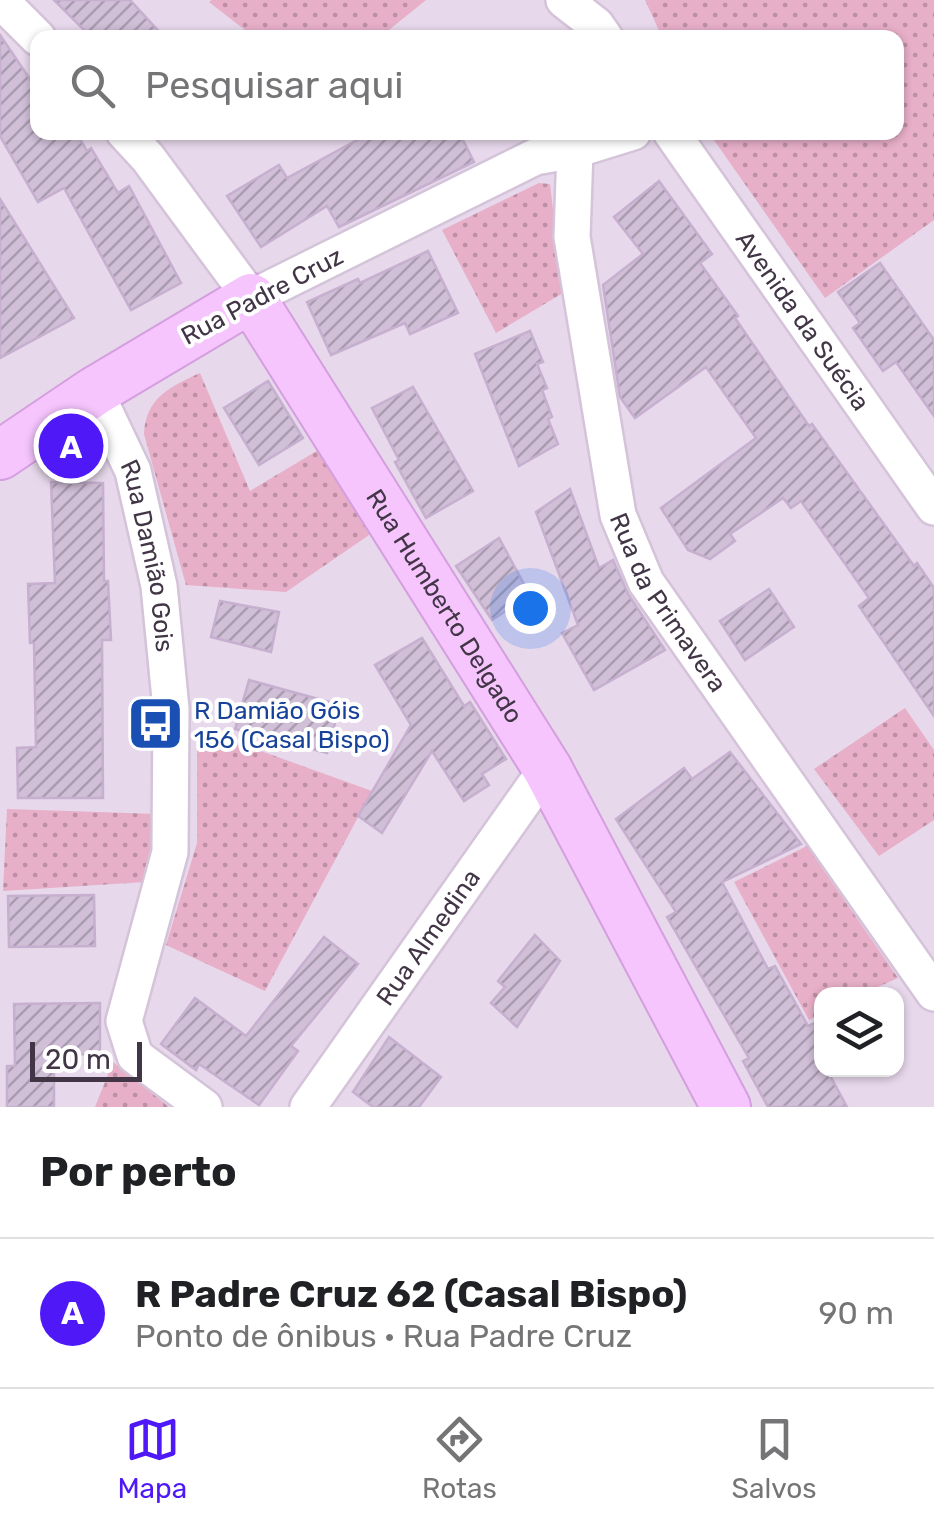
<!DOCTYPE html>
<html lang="pt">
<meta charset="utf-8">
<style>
:root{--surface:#fff;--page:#f6f6f6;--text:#202124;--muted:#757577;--line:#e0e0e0;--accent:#4f19f7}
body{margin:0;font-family:Rubik,sans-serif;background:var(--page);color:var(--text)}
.controls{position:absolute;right:30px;bottom:30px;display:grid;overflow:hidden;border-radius:20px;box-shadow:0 2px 8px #0004}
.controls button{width:90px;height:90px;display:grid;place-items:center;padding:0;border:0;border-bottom:2px solid var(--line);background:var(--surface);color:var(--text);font:50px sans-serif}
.scale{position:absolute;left:30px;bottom:25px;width:112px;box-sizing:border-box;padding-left:10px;border:5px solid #413546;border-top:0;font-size:28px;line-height:35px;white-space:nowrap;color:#413546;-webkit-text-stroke:8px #fff;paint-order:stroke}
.you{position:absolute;left:530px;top:608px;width:35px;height:35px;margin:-25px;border:8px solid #fff;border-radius:50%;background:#1a73e8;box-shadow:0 0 0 15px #1a73e833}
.badge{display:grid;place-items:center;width:65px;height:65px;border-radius:50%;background:var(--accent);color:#fff;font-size:32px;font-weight:700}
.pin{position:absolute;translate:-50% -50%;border:5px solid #fff;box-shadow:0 2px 10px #0006}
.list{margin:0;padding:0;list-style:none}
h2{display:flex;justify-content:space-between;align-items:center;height:130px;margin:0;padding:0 40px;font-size:42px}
h2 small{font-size:32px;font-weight:400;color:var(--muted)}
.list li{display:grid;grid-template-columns:65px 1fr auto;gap:30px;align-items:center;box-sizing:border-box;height:150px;padding:0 40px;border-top:2px solid var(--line)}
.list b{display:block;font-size:38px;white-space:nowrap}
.list p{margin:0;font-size:32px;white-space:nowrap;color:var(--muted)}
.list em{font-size:32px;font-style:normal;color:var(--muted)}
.icon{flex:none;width:55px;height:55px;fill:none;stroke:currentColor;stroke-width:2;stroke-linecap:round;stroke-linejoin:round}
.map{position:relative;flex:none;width:934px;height:1107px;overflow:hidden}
.search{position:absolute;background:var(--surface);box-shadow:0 2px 8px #0004;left:30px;right:30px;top:30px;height:110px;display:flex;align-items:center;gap:25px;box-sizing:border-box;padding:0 35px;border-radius:20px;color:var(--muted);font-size:38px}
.sheet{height:280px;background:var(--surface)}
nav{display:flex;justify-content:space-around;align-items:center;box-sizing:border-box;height:140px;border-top:2px solid var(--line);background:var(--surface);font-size:28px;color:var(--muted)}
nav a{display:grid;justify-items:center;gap:5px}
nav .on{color:var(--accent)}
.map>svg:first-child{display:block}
</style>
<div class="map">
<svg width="934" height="1107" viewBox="0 0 934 1107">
<defs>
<pattern id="grass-dots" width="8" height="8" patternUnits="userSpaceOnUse" patternTransform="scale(2.5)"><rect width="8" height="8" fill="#e7afc8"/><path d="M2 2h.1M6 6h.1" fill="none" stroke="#bd8fa4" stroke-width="1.8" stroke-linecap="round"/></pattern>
<pattern id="building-hatch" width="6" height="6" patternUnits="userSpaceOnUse" patternTransform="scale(2.5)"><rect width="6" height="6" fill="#d0bfd7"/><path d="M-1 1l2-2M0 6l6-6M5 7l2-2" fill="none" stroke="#aa9cb0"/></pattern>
</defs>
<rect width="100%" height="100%" fill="#f0e6f3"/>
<path fill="#e7d8eb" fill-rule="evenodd" d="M0 0H934V1107H0ZM38 38H896V132H38ZM822 994H896V1070H822Z"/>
<g fill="url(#grass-dots)">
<polygon points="212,0 426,0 379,38 254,37 209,2"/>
<polygon points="645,0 934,0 934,220 825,298 709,133 896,132 896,38 662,37"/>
<polygon points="539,183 550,184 563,293 496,333 442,230"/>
<path d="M200 373 250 491 320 449 372 533 286 592 186 585 144 434C146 397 170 387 200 373Z"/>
<polygon points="905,708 934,750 934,820 879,856 814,769"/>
<polygon points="197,728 372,791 265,991 166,945 197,843"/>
<polygon points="7,809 157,814 145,882 3,891"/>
<polygon points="807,846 898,978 862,994 822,994 821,1014 809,1020 734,882"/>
<polygon points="113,1062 169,1107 95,1107"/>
</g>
<g fill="url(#building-hatch)" stroke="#c6afcf" stroke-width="2.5">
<polygon points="54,0 130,0 165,38 92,38"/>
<polygon points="0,35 38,91 38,132 76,132 87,151 91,148 118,193 129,186 181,283 131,310 64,188 38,202 0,136"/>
<polygon points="372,132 459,132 474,162 339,227 327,206 261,247 227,196 279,165 287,178"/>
<polygon points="659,181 712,254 700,263 738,316 735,318 809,426 812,424 914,566 917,563 934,588 934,716 859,606 869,598 801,501 791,508 783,498 730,534 735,541 710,559 688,550 661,508 756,438 706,367 635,418 620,397 603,285 643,254 614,217"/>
<polygon points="0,199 74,318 0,358"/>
<polygon points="428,251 458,313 410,334 405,323 331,355 307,302 358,279 360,283"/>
<polygon points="880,263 934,340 934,416 896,362 883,371 853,328 860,323 838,292"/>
<polygon points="530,331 543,362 537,364 547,388 542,390 552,417 548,419 558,444 519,466 475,354"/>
<polygon points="268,381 303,438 259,465 224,408"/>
<polygon points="413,387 473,491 426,518 395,462 399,460 372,408"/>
<polygon points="51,482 103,483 104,581 108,581 111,640 102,640 103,798 18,798 17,748 36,747 34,643 30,643 28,584 55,583"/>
<polygon points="570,489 599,568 613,560 628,594 665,650 594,690 562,633 578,625 536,512"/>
<polygon points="499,538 530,595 492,620 456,566"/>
<polygon points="769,589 794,627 745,660 720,621"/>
<polygon points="220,601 279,612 271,652 211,637"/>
<polygon points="422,638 464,706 470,702 506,759 482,774 489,785 464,801 432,751 382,833 358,816 411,725 375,665"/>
<polygon points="249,680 340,705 327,753 235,729"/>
<polygon points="730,752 801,844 722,882 768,969 775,966 808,1026 822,1020 822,1070 827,1070 847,1107 768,1107 743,1061 749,1058 667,917 676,912 616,819 684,768 692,779"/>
<polygon points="94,895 95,946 9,947 8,896"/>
<polygon points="535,935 560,961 517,1027 491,1003 505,987 498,981"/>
<polygon points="324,937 358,964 291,1046 298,1051 259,1105 199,1064 196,1070 161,1044 195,998 246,1036"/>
<polygon points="100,1003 100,1054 54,1055 54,1107 7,1107 7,1066 15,1066 14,1004"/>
<polygon points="389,1037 441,1077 419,1107 373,1107 353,1092"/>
</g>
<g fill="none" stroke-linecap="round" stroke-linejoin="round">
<defs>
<g id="street">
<polyline points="0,0 38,38"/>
<polyline points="564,0 596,25 605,38"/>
<polyline points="124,132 148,158 251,298 535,157 575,150 633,132"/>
<path id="s1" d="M671 132 934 507"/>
<path id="s2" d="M575 150 572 237 618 515 646 582 934 993"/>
<path id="s3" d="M95 391 133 471 159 586 171 709 170 852 124 1021 135 1056 204 1107"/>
<path id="s4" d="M308 1107 547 768"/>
</g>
<g id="secondary">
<path id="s5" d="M0 455 95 391 251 298 547 768 726 1107"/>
</g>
</defs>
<use href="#street" stroke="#d4c3d9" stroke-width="40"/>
<use href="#secondary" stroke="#d49edf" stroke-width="52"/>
<use href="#street" stroke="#fff" stroke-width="35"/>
<use href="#secondary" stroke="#f6c5fe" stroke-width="48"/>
</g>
<defs>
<symbol id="bus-square" viewBox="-11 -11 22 22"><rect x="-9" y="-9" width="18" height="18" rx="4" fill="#1a4fb4" stroke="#fff"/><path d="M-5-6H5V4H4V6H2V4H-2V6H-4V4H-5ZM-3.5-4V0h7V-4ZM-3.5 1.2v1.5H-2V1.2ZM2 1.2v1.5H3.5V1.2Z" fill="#fff"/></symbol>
</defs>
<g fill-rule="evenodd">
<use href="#bus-square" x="124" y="692" width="63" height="63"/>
</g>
<g text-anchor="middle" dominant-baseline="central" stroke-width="8" stroke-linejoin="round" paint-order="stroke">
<g font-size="25" fill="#413546" stroke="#fff">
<text transform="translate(262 296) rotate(-28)">Rua Padre Cruz</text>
<text stroke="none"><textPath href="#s1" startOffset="230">Avenida da Suécia</textPath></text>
<text stroke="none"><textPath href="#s3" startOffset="175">Rua Damião Gois</textPath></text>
<text stroke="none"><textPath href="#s2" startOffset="470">Rua da Primavera</textPath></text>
<text stroke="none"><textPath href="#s5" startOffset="660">Rua Humberto Delgado</textPath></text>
<text stroke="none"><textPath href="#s4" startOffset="208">Rua Almedina</textPath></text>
</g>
<g font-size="25" fill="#164399" stroke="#fff" text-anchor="start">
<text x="194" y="710">R Damião Góis<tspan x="194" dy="29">156 (Casal Bispo)</tspan></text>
</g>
</g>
</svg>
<div class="controls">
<button><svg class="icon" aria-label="layers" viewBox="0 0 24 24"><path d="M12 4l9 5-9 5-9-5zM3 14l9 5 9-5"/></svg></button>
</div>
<div class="scale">20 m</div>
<div class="you"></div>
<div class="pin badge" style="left:71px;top:446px">A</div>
<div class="search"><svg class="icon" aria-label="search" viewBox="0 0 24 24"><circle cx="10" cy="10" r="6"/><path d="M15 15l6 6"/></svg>Pesquisar aqui</div>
</div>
<section class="sheet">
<h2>Por perto<small></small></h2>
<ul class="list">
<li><span class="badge">A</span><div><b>R Padre Cruz 62 (Casal Bispo)</b><p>Ponto de ônibus · Rua Padre Cruz</p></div><em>90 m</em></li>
</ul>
</section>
<nav>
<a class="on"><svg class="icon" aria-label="map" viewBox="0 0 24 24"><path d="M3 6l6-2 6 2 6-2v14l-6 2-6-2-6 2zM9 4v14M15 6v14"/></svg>Mapa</a>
<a><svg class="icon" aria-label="directions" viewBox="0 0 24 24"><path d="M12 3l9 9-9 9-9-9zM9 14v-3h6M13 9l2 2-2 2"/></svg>Rotas</a>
<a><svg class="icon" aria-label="saved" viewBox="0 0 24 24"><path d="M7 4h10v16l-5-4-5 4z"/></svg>Salvos</a>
</nav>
